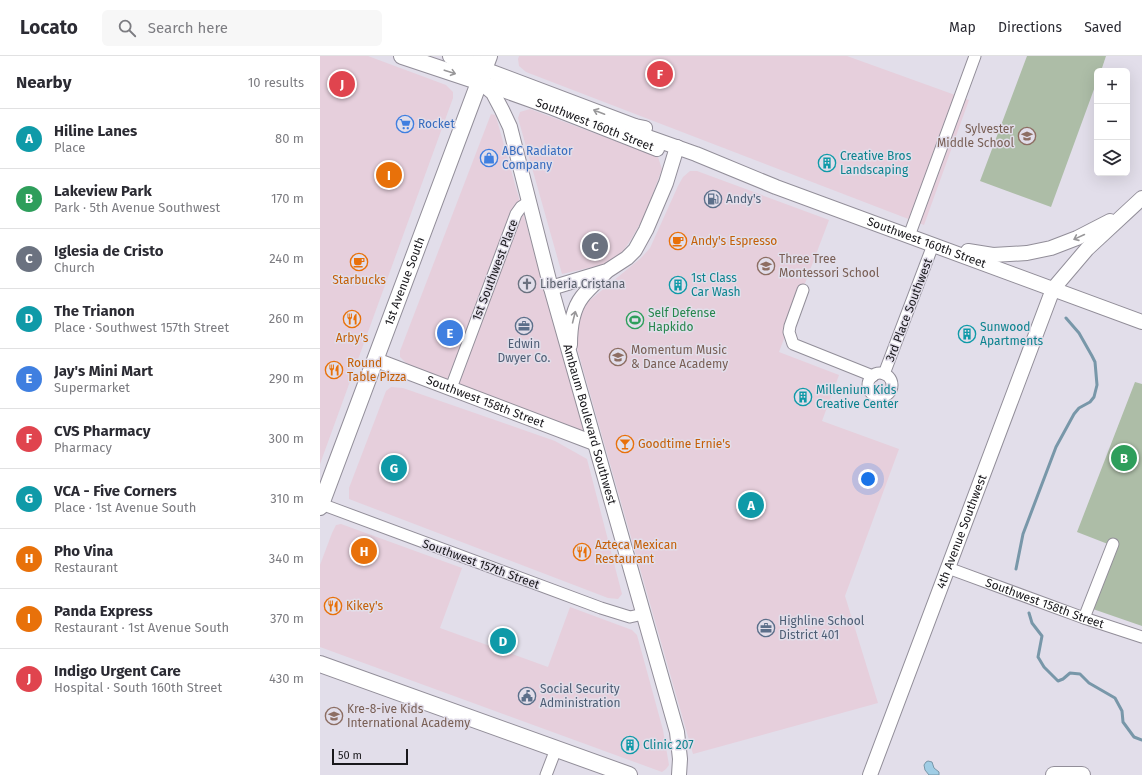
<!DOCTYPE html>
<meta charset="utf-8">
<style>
:root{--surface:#fff;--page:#f7f7f7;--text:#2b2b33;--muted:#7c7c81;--line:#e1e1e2;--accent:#7a35a9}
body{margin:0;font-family:"Fira Sans",sans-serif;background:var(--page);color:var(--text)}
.controls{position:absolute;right:12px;top:12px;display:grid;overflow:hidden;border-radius:6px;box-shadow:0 4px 16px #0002}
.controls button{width:36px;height:36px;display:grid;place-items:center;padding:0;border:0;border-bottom:1px solid var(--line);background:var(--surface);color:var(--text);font:20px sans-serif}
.scale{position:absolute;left:12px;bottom:10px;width:76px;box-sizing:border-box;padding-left:4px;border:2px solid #19181c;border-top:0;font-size:11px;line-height:14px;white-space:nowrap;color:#19181c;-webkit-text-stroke:3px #e2deea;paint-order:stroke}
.you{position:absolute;left:548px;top:423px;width:14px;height:14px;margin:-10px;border:3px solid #fff;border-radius:50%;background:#1a73e8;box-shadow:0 0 0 6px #1a73e833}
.badge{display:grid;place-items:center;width:26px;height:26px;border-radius:50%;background:var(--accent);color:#fff;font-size:13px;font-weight:700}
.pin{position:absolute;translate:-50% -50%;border:2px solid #fff;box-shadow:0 1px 4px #0006}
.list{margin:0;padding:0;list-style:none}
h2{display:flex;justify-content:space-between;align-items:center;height:52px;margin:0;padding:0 16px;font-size:17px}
h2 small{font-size:13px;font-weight:400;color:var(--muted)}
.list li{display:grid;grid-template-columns:26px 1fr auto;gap:12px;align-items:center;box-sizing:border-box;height:60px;padding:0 16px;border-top:1px solid var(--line)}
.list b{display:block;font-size:15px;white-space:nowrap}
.list p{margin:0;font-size:13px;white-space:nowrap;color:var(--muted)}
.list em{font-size:13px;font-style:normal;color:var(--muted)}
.icon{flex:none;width:22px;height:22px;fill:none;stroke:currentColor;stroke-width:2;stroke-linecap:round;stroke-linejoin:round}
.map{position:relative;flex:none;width:822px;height:719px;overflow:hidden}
header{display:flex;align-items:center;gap:24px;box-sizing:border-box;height:56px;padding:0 20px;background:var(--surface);border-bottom:1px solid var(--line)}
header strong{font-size:19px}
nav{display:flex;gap:22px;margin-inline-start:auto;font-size:14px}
.search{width:280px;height:36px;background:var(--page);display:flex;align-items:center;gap:10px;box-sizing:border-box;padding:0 14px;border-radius:6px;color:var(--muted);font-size:15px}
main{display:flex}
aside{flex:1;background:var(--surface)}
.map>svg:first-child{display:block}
</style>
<header>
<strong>Locato</strong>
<div class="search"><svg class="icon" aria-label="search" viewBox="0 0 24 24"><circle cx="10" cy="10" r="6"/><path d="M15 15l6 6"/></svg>Search here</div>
<nav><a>Map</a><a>Directions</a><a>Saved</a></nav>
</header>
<main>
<aside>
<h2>Nearby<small>10 results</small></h2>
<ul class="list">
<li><span class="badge" style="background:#0f9aa8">A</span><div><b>Hiline Lanes</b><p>Place</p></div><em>80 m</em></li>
<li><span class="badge" style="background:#2e9e5b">B</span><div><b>Lakeview Park</b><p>Park · 5th Avenue Southwest</p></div><em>170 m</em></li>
<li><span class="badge" style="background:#6b7280">C</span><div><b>Iglesia de Cristo</b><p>Church</p></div><em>240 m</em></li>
<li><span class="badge" style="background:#0f9aa8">D</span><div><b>The Trianon</b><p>Place · Southwest 157th Street</p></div><em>260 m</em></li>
<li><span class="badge" style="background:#3f7fe0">E</span><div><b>Jay's Mini Mart</b><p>Supermarket</p></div><em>290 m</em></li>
<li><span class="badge" style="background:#e0444e">F</span><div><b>CVS Pharmacy</b><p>Pharmacy</p></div><em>300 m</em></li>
<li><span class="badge" style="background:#0f9aa8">G</span><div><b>VCA - Five Corners</b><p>Place · 1st Avenue South</p></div><em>310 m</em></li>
<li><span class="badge" style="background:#e8710a">H</span><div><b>Pho Vina</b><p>Restaurant</p></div><em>340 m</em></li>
<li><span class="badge" style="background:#e8710a">I</span><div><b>Panda Express</b><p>Restaurant · 1st Avenue South</p></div><em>370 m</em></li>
<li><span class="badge" style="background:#e0444e">J</span><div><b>Indigo Urgent Care</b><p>Hospital · South 160th Street</p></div><em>430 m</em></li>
</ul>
</aside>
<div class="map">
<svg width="822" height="719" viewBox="0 0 822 719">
<rect width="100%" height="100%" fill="#e2deea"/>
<g fill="#e6cfdc">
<polygon points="0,0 48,0 126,29 133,36 133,42 0,408"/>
<polygon points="199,0 527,0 649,44 604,169 206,16 199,10 198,3"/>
<polygon points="210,53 338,101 342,113 325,159 312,182 303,195 286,208 242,218 198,62 200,56"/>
<polygon points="171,58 175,59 177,64 265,377 89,310 80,301 80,295"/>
<polygon points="370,115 377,115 509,164 459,296 519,319 502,365 579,393 525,540 558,647 373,698 257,292 255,277 258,259 264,249 321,202 330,192 358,130 363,121"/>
<polygon points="71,331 83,332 235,385 267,403 302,538 298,543 288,542 29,443 29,432 66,335"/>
<polygon points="21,468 142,512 120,572 228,611 250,551 312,574 317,579 343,674 349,709 346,713 342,716 0,591 0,509 12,477 16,469"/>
</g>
<g fill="#adbda7">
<polygon points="707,0 786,0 781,15 777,15 777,25 731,151 660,125"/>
<polygon points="815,326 822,328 822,570 770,552 793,490 757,476"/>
</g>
<polygon fill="#a0cde5" stroke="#7897a9" points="608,705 612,706 614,712 619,716 619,719 609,719 605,714 604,709 606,706"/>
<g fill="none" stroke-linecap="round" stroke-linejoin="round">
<g stroke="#7897a9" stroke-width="3">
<polyline points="696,513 703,478 736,391 754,358 759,352 770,346 774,341 777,329 775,306 772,300 759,277 746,262"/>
<polyline points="709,557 712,567 722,580 718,601 724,611 738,625 743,623 750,617 760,618 769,627 795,642 802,655 803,666 814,681 822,684"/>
</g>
<defs>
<g id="minor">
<polyline points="589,180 655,0"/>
<polyline points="483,234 470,270 469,276 473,288 553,320"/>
<circle cx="560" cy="329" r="12"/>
<polyline points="564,318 613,189"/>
<polyline points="131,332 196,158 201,151 209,146"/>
<polyline points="1,448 281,552 310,561 323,558"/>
<path id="s1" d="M628 512 764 562 822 581"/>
<polyline points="764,562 793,488"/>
<polyline points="226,719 236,693"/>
</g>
<g id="tertiary">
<polyline points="157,6 164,13 315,70 325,72"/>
<path id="s2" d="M160 26 173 37 182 54 190 71 231 232 357 676 360 703 359 719"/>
<path id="s3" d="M166 28 233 52 337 93"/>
<path id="s4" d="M315 70 328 81 376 98 456 131 822 266"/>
<polyline points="648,195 673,199 707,197 731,192 757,182 790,165"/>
<polyline points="231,232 287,215 307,202 315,194 326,174 346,127 357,91"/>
<path d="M250 289C250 272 252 254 262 241 269 232 279 224 286 216"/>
<path id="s5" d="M56 304 274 387"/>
<path id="s6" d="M550 719 733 233 767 193 822 142"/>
</g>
<g id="secondary">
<polyline points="82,0 160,26"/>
<polyline points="131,0 164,13"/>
<path id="s7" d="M0 451 169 0"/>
<polyline points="0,608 309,719"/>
<polyline points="734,719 762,719"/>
</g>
</defs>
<use href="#minor" stroke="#928e99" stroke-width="13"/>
<use href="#tertiary" stroke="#928e99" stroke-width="16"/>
<use href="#secondary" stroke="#928e99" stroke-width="18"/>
<use href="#minor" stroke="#fff" stroke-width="11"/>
<use href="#tertiary" stroke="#fff" stroke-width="14"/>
<use href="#secondary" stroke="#fff" stroke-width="16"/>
</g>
<defs><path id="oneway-shaft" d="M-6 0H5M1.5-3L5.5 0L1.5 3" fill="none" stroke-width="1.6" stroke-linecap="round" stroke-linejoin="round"/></defs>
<g stroke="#989799">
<use href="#oneway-shaft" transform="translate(130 16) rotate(18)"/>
<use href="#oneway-shaft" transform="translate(279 56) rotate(-159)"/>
<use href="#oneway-shaft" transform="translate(759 181) rotate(155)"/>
<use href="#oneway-shaft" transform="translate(254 261) rotate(-76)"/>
</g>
<defs>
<symbol id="supermarket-ring" viewBox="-11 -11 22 22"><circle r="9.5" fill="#e2deea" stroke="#3f7fe0" stroke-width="1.5"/><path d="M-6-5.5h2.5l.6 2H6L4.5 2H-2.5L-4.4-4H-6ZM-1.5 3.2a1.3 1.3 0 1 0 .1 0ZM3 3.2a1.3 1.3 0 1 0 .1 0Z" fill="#3f7fe0"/></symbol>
<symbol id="school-ring" viewBox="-11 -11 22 22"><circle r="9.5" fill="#e2deea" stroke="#8d6e63" stroke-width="1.5"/><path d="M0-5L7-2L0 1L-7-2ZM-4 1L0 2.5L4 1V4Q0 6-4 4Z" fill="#8d6e63"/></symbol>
<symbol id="shop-ring" viewBox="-11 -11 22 22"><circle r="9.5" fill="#e2deea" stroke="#3f7fe0" stroke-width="1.5"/><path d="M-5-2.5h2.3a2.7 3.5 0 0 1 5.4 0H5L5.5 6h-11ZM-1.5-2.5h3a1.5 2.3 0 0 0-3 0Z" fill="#3f7fe0"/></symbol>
<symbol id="building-ring" viewBox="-11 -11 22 22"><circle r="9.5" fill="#e2deea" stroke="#0f9aa8" stroke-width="1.5"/><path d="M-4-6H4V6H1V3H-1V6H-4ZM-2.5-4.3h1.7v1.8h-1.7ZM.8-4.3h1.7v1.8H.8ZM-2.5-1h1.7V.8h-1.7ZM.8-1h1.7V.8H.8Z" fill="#0f9aa8"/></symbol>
<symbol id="fuel-ring" viewBox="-11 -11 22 22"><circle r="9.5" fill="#e2deea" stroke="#5c6f8a" stroke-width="1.5"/><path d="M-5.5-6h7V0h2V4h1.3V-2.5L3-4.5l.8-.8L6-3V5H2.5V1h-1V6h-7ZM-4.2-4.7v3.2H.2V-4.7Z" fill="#5c6f8a"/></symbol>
<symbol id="cafe-ring" viewBox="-11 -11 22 22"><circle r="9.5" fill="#e2deea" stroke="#e8710a" stroke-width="1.5"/><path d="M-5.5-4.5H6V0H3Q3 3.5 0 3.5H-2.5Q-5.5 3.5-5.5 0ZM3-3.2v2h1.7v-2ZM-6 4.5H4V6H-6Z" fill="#e8710a"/></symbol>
<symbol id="church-ring" viewBox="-11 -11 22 22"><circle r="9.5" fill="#e2deea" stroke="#6b7280" stroke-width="1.5"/><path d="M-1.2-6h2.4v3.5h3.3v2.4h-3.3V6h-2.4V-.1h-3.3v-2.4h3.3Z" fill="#6b7280"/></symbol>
<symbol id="restaurant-ring" viewBox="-11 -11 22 22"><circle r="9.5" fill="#e2deea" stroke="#e8710a" stroke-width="1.5"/><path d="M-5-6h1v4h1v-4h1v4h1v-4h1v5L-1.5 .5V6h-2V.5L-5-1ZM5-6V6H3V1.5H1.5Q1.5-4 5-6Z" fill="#e8710a"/></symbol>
<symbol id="stadium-ring" viewBox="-11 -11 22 22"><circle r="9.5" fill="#e2deea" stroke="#2e9e5b" stroke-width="1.5"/><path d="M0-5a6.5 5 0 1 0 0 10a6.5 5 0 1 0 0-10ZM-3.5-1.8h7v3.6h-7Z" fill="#2e9e5b"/></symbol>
<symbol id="office-ring" viewBox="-11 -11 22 22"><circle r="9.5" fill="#e2deea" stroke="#5c6f8a" stroke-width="1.5"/><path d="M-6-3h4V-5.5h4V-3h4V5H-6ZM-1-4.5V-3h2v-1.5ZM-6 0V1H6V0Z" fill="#5c6f8a"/></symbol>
<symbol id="bar-ring" viewBox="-11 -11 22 22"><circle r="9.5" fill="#e2deea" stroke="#e8710a" stroke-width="1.5"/><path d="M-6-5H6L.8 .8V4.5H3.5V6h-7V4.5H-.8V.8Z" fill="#e8710a"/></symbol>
<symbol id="civic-ring" viewBox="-11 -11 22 22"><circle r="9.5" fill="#e2deea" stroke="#5c6f8a" stroke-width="1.5"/><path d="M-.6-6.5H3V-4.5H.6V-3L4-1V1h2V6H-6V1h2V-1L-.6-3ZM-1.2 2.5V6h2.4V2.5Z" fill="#5c6f8a"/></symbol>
</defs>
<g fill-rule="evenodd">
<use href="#supermarket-ring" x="75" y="58" width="20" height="20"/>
<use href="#school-ring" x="697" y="70" width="20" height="20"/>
<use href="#shop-ring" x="159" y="92" width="20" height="20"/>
<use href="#building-ring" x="497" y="97" width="20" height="20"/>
<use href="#fuel-ring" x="383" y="133" width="20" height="20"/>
<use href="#cafe-ring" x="348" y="175" width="20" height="20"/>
<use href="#cafe-ring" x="29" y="196" width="20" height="20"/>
<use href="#school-ring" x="436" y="200" width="20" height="20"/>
<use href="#church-ring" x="197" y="218" width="20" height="20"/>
<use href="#building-ring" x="348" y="219" width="20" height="20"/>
<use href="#restaurant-ring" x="22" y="253" width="20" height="20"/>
<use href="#stadium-ring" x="305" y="254" width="20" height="20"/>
<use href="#office-ring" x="194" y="260" width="20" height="20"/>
<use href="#building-ring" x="637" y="268" width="20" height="20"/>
<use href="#school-ring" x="288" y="291" width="20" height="20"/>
<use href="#restaurant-ring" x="4" y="304" width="20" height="20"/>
<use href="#building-ring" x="473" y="331" width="20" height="20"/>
<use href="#bar-ring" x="295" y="378" width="20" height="20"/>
<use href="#restaurant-ring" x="252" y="486" width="20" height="20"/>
<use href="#restaurant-ring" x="3" y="540" width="20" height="20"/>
<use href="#office-ring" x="436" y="562" width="20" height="20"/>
<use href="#civic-ring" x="197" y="630" width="20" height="20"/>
<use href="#school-ring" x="4" y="650" width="20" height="20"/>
<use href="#building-ring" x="300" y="679" width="20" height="20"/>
</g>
<g text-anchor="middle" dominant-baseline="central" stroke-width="3" stroke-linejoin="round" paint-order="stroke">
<g font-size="12" fill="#366cbe" stroke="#e2deea" text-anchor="start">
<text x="98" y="68">Rocket</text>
<text x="182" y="95">ABC Radiator<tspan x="182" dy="14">Company</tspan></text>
</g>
<g font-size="12" fill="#19181c" stroke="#e2deea">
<text stroke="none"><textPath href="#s3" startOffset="116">Southwest 160th Street</textPath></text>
<text stroke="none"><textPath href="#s4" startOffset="315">Southwest 160th Street</textPath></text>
<text transform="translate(175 214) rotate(-69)">1st Southwest Place</text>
<text stroke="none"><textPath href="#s7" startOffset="241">1st Avenue South</textPath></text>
<text transform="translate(589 254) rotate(-69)">3rd Place Southwest</text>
<text stroke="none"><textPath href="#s5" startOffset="117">Southwest 158th Street</textPath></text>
<text stroke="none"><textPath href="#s2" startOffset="363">Ambaum Boulevard Southwest</textPath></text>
<text stroke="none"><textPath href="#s6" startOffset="260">4th Avenue Southwest</textPath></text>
<text transform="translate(161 508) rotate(20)">Southwest 157th Street</text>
<text stroke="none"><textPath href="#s1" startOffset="103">Southwest 158th Street</textPath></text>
</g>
<g font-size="12" fill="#785e54" stroke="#e2deea" text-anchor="start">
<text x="694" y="73" text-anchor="end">Sylvester<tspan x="694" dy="14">Middle School</tspan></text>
<text x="459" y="203">Three Tree<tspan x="459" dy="14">Montessori School</tspan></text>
<text x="311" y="294">Momentum Music<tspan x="311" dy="14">&amp; Dance Academy</tspan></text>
<text x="27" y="653">Kre-8-ive Kids<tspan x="27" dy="14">International Academy</tspan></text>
</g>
<g font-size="12" fill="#0d838f" stroke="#e2deea" text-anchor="start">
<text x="520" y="100">Creative Bros<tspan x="520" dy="14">Landscaping</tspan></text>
<text x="371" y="222">1st Class<tspan x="371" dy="14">Car Wash</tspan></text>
<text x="660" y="271">Sunwood<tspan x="660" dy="14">Apartments</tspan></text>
<text x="496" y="334">Millenium Kids<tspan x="496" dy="14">Creative Center</tspan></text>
<text x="323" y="689">Clinic 207</text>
</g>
<g font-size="12" fill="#4e5e75" stroke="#e2deea" text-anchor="start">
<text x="406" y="143">Andy's</text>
<text x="204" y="288" text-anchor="middle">Edwin<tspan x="204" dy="14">Dwyer Co.</tspan></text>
<text x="459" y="565">Highline School<tspan x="459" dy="14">District 401</tspan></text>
<text x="220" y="633">Social Security<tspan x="220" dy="14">Administration</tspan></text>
</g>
<g font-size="12" fill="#c56008" stroke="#e2deea" text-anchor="start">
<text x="371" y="185">Andy's Espresso</text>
<text x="39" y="224" text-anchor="middle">Starbucks</text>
<text x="32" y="282" text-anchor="middle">Arby's</text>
<text x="27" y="307">Round<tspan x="27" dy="14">Table Pizza</tspan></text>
<text x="318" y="388">Goodtime Ernie's</text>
<text x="275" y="489">Azteca Mexican<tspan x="275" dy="14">Restaurant</tspan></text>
<text x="26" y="550">Kikey's</text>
</g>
<g font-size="12" fill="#5b616d" stroke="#e2deea" text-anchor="start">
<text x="220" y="228">Liberia Cristana</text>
</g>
<g font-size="12" fill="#27864d" stroke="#e2deea" text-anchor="start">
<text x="328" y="257">Self Defense<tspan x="328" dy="14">Hapkido</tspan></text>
</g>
</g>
</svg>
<div class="controls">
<button>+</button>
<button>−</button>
<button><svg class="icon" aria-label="layers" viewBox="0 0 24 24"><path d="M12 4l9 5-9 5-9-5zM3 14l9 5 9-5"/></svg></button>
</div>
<div class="scale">50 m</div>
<div class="you"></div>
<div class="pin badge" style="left:431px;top:449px;background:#0f9aa8">A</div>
<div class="pin badge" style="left:804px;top:402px;background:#2e9e5b">B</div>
<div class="pin badge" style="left:275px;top:190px;background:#6b7280">C</div>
<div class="pin badge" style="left:183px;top:585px;background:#0f9aa8">D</div>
<div class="pin badge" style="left:130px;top:277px;background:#3f7fe0">E</div>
<div class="pin badge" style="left:340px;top:18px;background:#e0444e">F</div>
<div class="pin badge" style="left:74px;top:412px;background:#0f9aa8">G</div>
<div class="pin badge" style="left:44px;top:495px;background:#e8710a">H</div>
<div class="pin badge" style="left:69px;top:119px;background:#e8710a">I</div>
<div class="pin badge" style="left:22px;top:28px;background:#e0444e">J</div>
</div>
</main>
